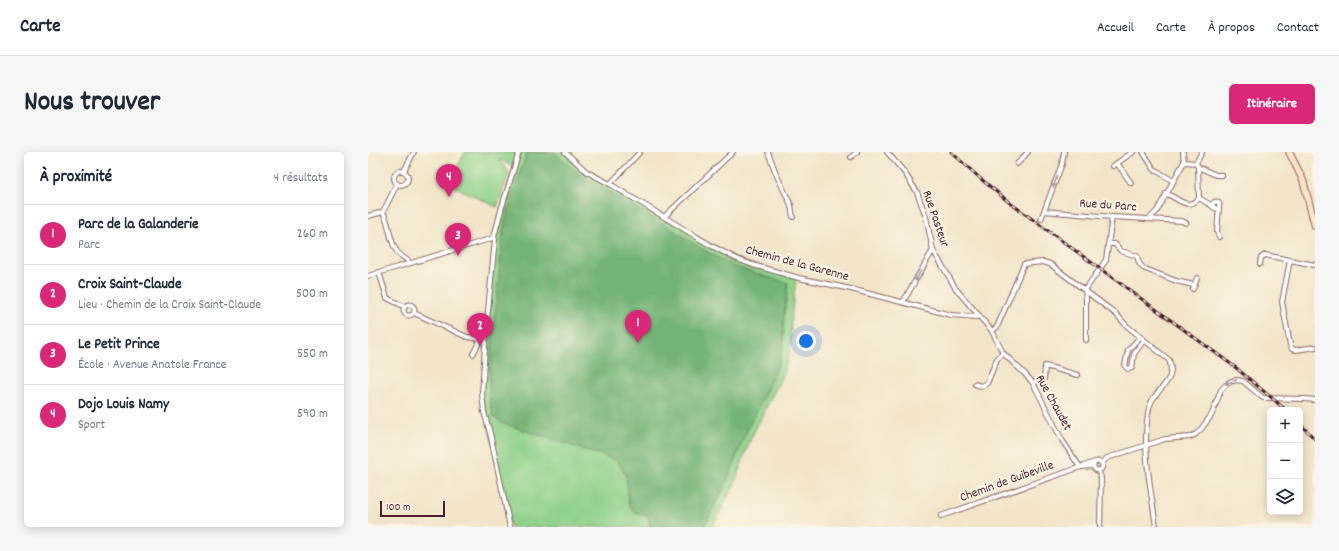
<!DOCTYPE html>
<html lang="fr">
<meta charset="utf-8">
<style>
:root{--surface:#fff;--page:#f6f6f7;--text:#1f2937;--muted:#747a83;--line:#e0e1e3;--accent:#db2777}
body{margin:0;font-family:Dekko,sans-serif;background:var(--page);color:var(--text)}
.controls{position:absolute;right:12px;bottom:12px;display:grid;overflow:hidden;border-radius:6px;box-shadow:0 2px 10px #0003}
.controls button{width:36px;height:36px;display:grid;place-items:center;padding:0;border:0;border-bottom:1px solid var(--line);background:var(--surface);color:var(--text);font:20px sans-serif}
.scale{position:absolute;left:12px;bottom:10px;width:65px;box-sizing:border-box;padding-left:4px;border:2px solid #4a1f2b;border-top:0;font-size:11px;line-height:14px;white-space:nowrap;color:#4a1f2b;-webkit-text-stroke:3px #fcf5e5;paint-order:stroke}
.you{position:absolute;left:438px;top:189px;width:14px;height:14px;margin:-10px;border:3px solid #fff;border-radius:50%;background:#1a73e8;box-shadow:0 0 0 6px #1a73e833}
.badge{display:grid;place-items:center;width:26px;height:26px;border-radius:50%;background:var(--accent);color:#fff;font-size:13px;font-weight:700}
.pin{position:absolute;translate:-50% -33px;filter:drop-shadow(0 1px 2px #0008)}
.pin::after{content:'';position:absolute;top:21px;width:14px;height:12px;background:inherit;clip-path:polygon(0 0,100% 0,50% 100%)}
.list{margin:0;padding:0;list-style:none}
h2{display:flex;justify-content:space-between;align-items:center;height:52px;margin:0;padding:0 16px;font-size:17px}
h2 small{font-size:13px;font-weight:400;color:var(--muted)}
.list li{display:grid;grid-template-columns:26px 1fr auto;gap:12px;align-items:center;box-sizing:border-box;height:60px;padding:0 16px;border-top:1px solid var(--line)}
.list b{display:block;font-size:15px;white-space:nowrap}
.list p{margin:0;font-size:13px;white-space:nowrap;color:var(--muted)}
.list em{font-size:13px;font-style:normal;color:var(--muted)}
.icon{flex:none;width:22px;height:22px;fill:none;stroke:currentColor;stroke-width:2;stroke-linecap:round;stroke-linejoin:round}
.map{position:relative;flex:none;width:947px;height:375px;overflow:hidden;border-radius:6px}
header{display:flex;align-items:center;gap:24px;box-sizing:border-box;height:56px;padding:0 20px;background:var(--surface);border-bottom:1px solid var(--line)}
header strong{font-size:19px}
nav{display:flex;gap:22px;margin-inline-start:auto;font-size:14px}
.intro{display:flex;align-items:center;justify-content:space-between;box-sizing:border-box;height:96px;padding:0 24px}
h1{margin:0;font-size:28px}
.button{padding:10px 18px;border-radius:6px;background:var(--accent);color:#fff;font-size:14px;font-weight:700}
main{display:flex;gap:24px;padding:0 24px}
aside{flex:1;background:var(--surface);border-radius:6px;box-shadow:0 2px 10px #0003}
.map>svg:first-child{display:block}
</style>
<header>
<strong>Carte</strong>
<nav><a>Accueil</a><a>Carte</a><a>À propos</a><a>Contact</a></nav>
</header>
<div class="intro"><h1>Nous trouver</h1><a class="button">Itinéraire</a></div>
<main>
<aside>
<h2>À proximité<small>4 résultats</small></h2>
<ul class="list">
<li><span class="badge">1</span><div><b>Parc de la Galanderie</b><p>Parc</p></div><em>260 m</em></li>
<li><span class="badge">2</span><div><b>Croix Saint-Claude</b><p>Lieu · Chemin de la Croix Saint-Claude</p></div><em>500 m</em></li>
<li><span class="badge">3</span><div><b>Le Petit Prince</b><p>École · Avenue Anatole France</p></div><em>550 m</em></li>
<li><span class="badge">4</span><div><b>Dojo Louis Namy</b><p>Sport</p></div><em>590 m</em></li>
</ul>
</aside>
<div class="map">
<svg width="947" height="375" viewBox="0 0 947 375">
<rect width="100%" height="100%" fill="#fcf5e5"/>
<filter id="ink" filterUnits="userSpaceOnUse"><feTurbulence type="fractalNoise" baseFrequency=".025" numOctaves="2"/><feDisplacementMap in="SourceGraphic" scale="8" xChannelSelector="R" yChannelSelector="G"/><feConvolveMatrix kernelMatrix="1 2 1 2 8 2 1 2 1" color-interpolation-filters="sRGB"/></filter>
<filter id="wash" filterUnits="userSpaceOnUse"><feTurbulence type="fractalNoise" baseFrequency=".012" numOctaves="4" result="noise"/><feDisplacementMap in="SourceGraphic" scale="16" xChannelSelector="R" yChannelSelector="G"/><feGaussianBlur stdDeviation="0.9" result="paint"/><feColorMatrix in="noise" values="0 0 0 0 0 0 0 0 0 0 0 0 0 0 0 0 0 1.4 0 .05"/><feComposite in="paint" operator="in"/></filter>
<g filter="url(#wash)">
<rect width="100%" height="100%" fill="#f2e5c9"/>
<polygon fill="#8fd28a" stroke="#6c785a" points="97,0 197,0 219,20 368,107 428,126 423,166 422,196 418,214 411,230 382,288 366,333 344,375 142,375 114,242 127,82 146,15 131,7 141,21 129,55 81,32"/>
<path fill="#73b476" stroke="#5e6a50" d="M159 0H186L215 26 238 38 293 70 338 99 365 114 383 120 420 131 416 165 415 195 411 212 376 285 359 330 336 375H282L280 364C275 362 268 362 265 358 257 352 261 340 259 331 258 320 253 313 245 307L134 271 125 264 121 242 122 216 135 80 140 58Z"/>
</g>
<g filter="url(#ink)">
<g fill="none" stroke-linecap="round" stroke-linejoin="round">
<defs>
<g id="minor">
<polyline points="197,0 219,20 242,32 342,93 369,107 385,113 431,126 483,137 583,163 609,165 611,163"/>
<polyline points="400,0 409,24 423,53 425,65"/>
<polyline points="519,0 536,20 549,40 558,65 565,98 588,137 624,179 635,201 657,222 665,231 694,288 712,315 725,314"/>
<polyline points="775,0 786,17 805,29"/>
<polyline points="834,0 828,11 830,15 831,46 846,55"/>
<polyline points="483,5 489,0"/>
<polyline points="816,10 828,11"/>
<polyline points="749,11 763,31"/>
<polyline points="649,12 660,0"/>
<polyline points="745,14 765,0"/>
<polyline points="830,15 848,23 854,23"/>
<circle cx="33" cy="26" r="7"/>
<polyline points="36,19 46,0"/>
<polyline points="242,32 272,0"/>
<path d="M798 41C810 47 821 59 831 46"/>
<circle cx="848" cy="53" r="3.5"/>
<polyline points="676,59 744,65 814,69 818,71"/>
<path d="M15 60C22 72 21 87 28 98 31 104 38 106 42 111"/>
<polyline points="15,60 29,32"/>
<polyline points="0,64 15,60"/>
<polyline points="297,64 365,0"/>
<polyline points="673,67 694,12 696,0"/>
<polyline points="781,67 789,59 816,10 815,0"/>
<polyline points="851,85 849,80 851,55"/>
<polyline points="741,92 747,92 753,99 769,104 771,111 775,116 808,129 826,133"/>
<polyline points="922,108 914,150 922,193 924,197 928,198 947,195"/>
<polyline points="892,112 893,106 897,103 947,113"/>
<polyline points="11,120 19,146 37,155"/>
<polyline points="0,124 122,87 126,85"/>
<polyline points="825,137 829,126"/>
<polyline points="717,138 738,108 744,65"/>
<polyline points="717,138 718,146 718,188"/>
<polyline points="535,150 565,98"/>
<circle cx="41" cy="158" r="5.5"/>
<polyline points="46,161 99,185 112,187"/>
<path d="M624 179 629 175 656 112 675 110 682 112 748 162 759 174 801 208C810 231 785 237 781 256 773 295 783 336 788 375"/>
<polyline points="772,185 760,198 757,214 760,217 764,216 766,202 776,188"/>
<polyline points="105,202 117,179"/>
<polyline points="665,231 676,227 677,214 710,223"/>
<path d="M607 232C611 234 615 235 619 231L629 207 635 201"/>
<circle cx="730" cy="314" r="4.5"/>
<polyline points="734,311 739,306 797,287 822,285 828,282 834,276 844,262 853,238 861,230 868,228 875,229 895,246 937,247 947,248"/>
<polyline points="730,318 733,326 732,375"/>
<polyline points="573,364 727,310"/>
<polyline points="142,375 122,281 116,260 114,242 118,179 127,87 126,85 133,58 151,0"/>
</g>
<polyline id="secondary" points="921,0 935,28 947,74"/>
</defs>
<use href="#minor" stroke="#856462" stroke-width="6"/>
<use href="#secondary" stroke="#856462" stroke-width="8"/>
<use href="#minor" stroke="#fff" stroke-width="4"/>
<use href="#secondary" stroke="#ffe4c6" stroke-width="6"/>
<defs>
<g id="rail">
<polyline points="583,0 613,27 642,51 867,215 918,258"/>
<polyline points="932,272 947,287"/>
</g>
</defs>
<use href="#rail" stroke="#4a1f2b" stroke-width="3"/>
<use href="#rail" stroke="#fcf5e5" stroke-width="1.5" stroke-dasharray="4.5" stroke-linecap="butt"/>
</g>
<defs><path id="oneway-shaft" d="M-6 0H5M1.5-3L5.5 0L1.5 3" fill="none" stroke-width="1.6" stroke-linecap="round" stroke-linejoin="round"/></defs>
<g stroke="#ae9aa0">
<use href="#oneway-shaft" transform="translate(687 30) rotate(111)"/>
<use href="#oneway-shaft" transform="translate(550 124) rotate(120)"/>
<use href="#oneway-shaft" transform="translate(863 230) rotate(159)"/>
</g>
</g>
<g text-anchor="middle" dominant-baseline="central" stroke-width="4" stroke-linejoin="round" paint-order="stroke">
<g font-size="13" fill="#4a1f2b" stroke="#fcf5e5">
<text transform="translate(740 54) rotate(4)">Rue du Parc</text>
<text transform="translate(567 67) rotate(71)">Rue Pasteur</text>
<text transform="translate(429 112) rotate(15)">Chemin de la Garenne</text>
<text transform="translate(685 251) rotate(61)">Rue Chaudet</text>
<text transform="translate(639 330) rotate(-20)">Chemin de Guibeville</text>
</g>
</g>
</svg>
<div class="controls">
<button>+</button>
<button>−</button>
<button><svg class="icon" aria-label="layers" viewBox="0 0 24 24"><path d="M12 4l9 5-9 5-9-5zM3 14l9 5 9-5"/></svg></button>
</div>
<div class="scale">100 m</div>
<div class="you"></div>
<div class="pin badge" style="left:270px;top:191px">1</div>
<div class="pin badge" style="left:112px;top:194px">2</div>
<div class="pin badge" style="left:90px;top:104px">3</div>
<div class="pin badge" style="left:81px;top:45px">4</div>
</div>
</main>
